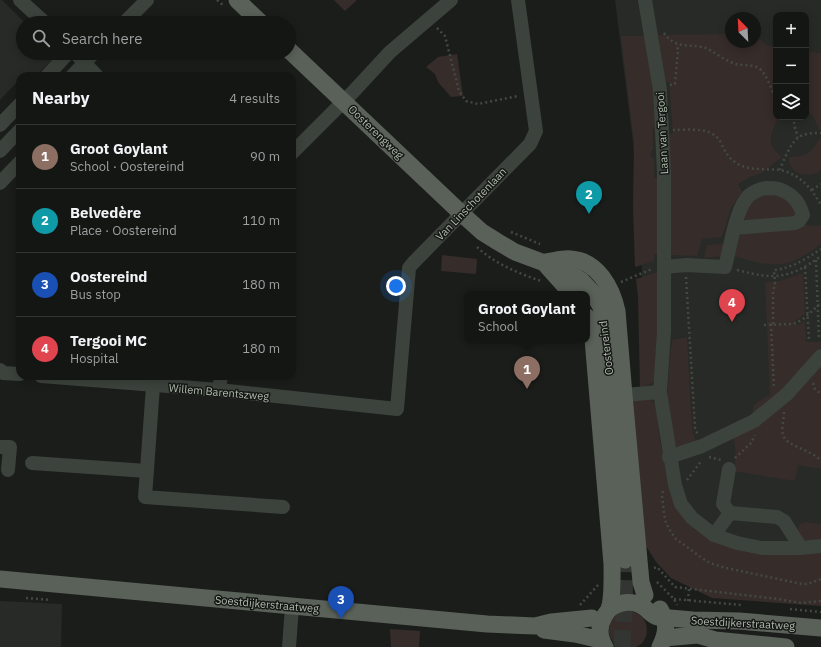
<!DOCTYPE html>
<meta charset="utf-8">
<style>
:root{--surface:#141614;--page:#212322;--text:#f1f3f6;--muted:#9d9fa0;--line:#333534;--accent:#7c3aed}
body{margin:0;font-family:"IBM Plex Sans",sans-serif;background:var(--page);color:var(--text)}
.controls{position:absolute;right:12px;top:12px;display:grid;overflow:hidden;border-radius:8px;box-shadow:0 2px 10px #0003}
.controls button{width:36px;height:36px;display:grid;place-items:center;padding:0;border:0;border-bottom:1px solid var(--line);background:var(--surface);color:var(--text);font:20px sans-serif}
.compass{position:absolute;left:725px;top:12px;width:36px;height:36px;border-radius:50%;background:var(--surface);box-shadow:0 2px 10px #0003;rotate:336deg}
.you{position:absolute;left:396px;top:286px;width:14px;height:14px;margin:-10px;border:3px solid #fff;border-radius:50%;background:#1a73e8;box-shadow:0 0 0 6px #1a73e833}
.badge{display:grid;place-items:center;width:26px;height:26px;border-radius:50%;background:var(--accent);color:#fff;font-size:13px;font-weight:700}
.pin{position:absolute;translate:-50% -33px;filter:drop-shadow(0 1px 2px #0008)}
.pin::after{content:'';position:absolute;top:21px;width:14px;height:12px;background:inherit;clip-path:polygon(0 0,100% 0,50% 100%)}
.popup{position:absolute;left:464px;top:291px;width:126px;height:52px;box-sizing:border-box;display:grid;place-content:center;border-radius:8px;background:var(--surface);filter:drop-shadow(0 1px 3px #0005);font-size:13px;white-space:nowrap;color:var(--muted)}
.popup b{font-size:15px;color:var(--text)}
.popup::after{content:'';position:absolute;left:50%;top:100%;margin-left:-8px;border:8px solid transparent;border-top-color:var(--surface)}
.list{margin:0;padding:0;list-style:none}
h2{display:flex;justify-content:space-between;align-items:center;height:52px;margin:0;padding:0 16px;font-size:17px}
h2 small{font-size:13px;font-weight:400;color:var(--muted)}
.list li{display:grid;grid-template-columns:26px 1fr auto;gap:12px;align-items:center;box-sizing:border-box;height:64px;padding:0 16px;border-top:1px solid var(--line)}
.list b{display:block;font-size:15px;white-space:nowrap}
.list p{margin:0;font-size:13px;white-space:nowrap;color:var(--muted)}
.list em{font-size:13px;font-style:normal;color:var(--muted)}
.icon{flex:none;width:22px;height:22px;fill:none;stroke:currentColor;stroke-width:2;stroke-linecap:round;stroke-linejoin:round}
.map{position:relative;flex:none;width:821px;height:647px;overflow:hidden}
.search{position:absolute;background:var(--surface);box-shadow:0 2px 10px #0003;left:16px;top:16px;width:280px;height:44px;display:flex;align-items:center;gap:10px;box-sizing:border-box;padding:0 14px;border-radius:22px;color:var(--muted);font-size:15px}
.panel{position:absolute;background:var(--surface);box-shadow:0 2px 10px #0003;left:16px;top:72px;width:280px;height:308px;border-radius:12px}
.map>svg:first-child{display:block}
</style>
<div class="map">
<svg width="821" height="647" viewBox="0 0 821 647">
<rect width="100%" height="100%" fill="#1b1d1b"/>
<g fill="#272a27" fill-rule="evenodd">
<polygon points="0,0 2,0 25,23 23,23 23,53 55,53 56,56 36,76 31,76 27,73 23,76 20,76 20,79 0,100"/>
<path d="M615 0H821V598L693 582 646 398 641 247 633 142ZM776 15H806V117H776ZM731 18H755V42H731Z"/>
<polygon points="0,601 62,604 61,647 0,647"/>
</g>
<g fill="#362c2a">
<polygon points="334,0 357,0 345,11"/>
<path d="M731 34V42H755V35L768 46 776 47V117H779C770 134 765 144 782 157L762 173 750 177 738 184 742 192 731 208 722 237 702 239 697 256 669 255V134H673L669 82H665L658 35Z"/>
<polygon points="621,36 645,36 653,87 656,127 653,127 653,150 651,151 651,157 654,158 654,178 657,178 658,254 654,254 654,261 635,267 633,206 634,143"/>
<path d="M806 51 821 53V129L819 130C816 122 814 114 806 110Z"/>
<polygon points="457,54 463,96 451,97 438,82 435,74 426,67 438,57"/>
<path d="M819 139 821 140V170C809 180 788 174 789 157 805 157 812 153 819 139Z"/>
<polygon points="771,194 785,197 797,211 795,216 747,221 744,219 747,205 758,197"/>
<path d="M805 225 821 226V244C788 270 773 268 734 256L736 235Z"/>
<polygon points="726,243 724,256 704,258 707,245"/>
<polygon points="442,255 477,259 476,274 441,271"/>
<polygon points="658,272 659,329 654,381 648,385 640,388 638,297 636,279"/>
<polygon points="803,273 805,314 795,321 797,325 805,321 806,342 821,342 821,347 785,387 753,415 753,406 760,400 770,395 765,282 780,281"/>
<path d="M682 338H687L692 429 697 445 678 448C662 431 669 363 672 340Z"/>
<path d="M821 365V469L798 465 795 481 733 471C737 459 736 450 733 437Z"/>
<polygon points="646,398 653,401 656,405 659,436 668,483 682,514 694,529 710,539 821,551 821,606 712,598 671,578 656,562 641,538 631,400"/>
<path d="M806 522 821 524V539L803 542C798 535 796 531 800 524Z"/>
<circle cx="628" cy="630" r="19"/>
<polygon points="390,629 420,631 419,647 391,647"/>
</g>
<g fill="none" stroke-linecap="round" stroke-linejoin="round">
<polyline stroke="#323531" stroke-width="17" stroke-dasharray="17 8" stroke-linecap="butt" points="622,647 624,611 625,560"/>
<g stroke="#434942" stroke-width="2.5" stroke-dasharray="2 3" stroke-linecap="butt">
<polyline points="217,0 223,5"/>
<polyline points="275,18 281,23"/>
<polyline points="437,28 445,36 459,91 466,101 478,104 518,96"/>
<polyline points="289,31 294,36"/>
<path d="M664 33C675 49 688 44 703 47 713 50 724 61 736 64 744 66 754 64 760 69 768 77 771 89 776 99"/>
<polyline points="670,85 675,84 678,51 677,44"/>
<polyline points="793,117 795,128 798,137"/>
<path d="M673 130C689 130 713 126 721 143 725 152 729 159 738 164 745 168 753 169 762 169 768 170 774 169 780 170 800 174 812 189 821 205"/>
<path d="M780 170C783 161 791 142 799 137 805 133 814 133 821 133"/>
<polyline points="812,190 821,184"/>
<polyline points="511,232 540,244"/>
<path d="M477 247C495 264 518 273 541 281"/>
<polyline points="816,260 819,340"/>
<polyline points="805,267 809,341"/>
<path d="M737 270C775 280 789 279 821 256"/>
<polyline points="686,277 695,428 698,435"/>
<polyline points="621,282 652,269"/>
<polyline points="771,324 774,388"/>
<path d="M773 324V293L775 283 774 270C792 268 806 259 821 249"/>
<polyline points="764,325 793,324 802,320 821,303"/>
<polyline points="813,383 815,389 821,394"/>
<path d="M784 412C784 420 781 428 783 435 787 447 811 449 821 461"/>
<polyline points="709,457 721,460"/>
<polyline points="735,458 751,443 755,435"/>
<polyline points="687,480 702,460"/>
<polyline points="663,491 662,496 664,513 666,523 671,532 676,539 702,558 710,563 726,568 802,584 808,584 821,579"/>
<polyline points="654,568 657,567 675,587 778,599 801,603 821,601"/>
<polyline points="657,582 674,599 677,605"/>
<polyline points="26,598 51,600"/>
<polyline points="674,599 741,605"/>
<polyline points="688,601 689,589"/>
<polyline points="580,605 598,585"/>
<polyline points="790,609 821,612"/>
</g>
<g stroke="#3c423c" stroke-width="14">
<polyline points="20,0 45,23"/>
<polyline points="645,0 660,90 664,173 664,331 660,392 675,485 681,504 692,518 714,535 737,543 762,548 801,548 821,546"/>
<polyline points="124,23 147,0"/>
<polyline points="78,56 97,76"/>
<polyline points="47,76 68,53"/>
<polyline points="72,76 94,53"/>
<polyline points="0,125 20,104"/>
<polyline points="0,151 20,130"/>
<polyline points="292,153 353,92 390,52 451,0"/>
<polyline points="0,183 20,162"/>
<path d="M664 267 686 265 725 267C730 248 735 214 746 199 750 193 759 189 767 188 771 188 775 188 779 189 792 194 799 201 803 215L799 221 795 223 735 228"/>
<polyline points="0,370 3,373 20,374"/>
<polyline points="41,376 219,390 397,409 409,268 413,263 530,144 536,131 518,0"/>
<polyline points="153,386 145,497 283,507"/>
<polyline points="219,390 221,376"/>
<polyline points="624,395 660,392"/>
<polyline points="0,447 10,447 8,470"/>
<polyline points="669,457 702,446 754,421 787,394 821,356"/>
<polyline points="32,463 147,471"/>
<polyline points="729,469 723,504 730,513"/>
<polyline points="714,535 730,513 777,517 784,521 801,548"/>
<polyline points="289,647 292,607"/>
</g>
<g stroke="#596158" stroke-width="17">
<polyline points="237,0 261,23"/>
<polyline points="289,50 462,214 482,232 498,242 515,252 566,271 581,280 593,293 601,307 604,322 610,375 625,560"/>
<path d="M546 262C554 261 563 258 571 259 598 261 612 288 617 311L624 395 641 582 645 595"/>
<polyline points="547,266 572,294"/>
<path d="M587 317 593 339 612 564C612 576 613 598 609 609 608 612 605 614 604 617 598 627 599 637 605 647"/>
<polyline points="0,579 487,624 535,626 551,622 592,618"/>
<path d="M609 609C620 602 634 599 645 608 650 612 652 616 658 617L693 620 739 621 821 628"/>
<polyline points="544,630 575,634 601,640"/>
<polyline points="664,638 698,635 715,640 786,647"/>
<path d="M660 647C667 633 668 623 660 609"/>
</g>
</g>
<g text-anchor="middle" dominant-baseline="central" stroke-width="3" stroke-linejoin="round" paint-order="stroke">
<g font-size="11" fill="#b1bdad" stroke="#161816">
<text transform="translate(376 132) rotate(44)">Oosterengweg</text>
<text transform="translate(662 133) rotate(-93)">Laan van Tergooi</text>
<text transform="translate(471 204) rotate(-46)">Van Linschotenlaan</text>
<text transform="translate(606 348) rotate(-97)">Oostereind</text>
<text transform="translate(219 392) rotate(5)">Willem Barentszweg</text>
<text transform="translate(267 604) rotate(5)">Soestdijkerstraatweg</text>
<text transform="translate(743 623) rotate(3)">Soestdijkerstraatweg</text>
</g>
</g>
</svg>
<div class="controls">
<button>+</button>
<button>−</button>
<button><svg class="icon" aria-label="layers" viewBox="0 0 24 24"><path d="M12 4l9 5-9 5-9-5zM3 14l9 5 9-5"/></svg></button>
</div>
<svg class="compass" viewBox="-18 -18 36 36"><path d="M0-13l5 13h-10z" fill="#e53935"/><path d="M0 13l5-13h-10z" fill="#9d9fa0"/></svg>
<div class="you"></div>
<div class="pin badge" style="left:527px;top:389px;background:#8d6e63">1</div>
<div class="popup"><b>Groot Goylant</b>School</div>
<div class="pin badge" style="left:589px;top:214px;background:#0f9aa8">2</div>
<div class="pin badge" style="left:341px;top:619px;background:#1a4fb4">3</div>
<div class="pin badge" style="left:732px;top:322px;background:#e0444e">4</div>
<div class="search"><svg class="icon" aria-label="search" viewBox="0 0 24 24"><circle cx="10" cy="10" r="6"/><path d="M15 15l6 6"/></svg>Search here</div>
<section class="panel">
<h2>Nearby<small>4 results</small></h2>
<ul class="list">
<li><span class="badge" style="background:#8d6e63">1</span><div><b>Groot Goylant</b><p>School · Oostereind</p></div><em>90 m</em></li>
<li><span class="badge" style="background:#0f9aa8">2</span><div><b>Belvedère</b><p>Place · Oostereind</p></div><em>110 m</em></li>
<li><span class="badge" style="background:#1a4fb4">3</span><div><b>Oostereind</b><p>Bus stop</p></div><em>180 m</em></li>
<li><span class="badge" style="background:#e0444e">4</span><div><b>Tergooi MC</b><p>Hospital</p></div><em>180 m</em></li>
</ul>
</section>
</div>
